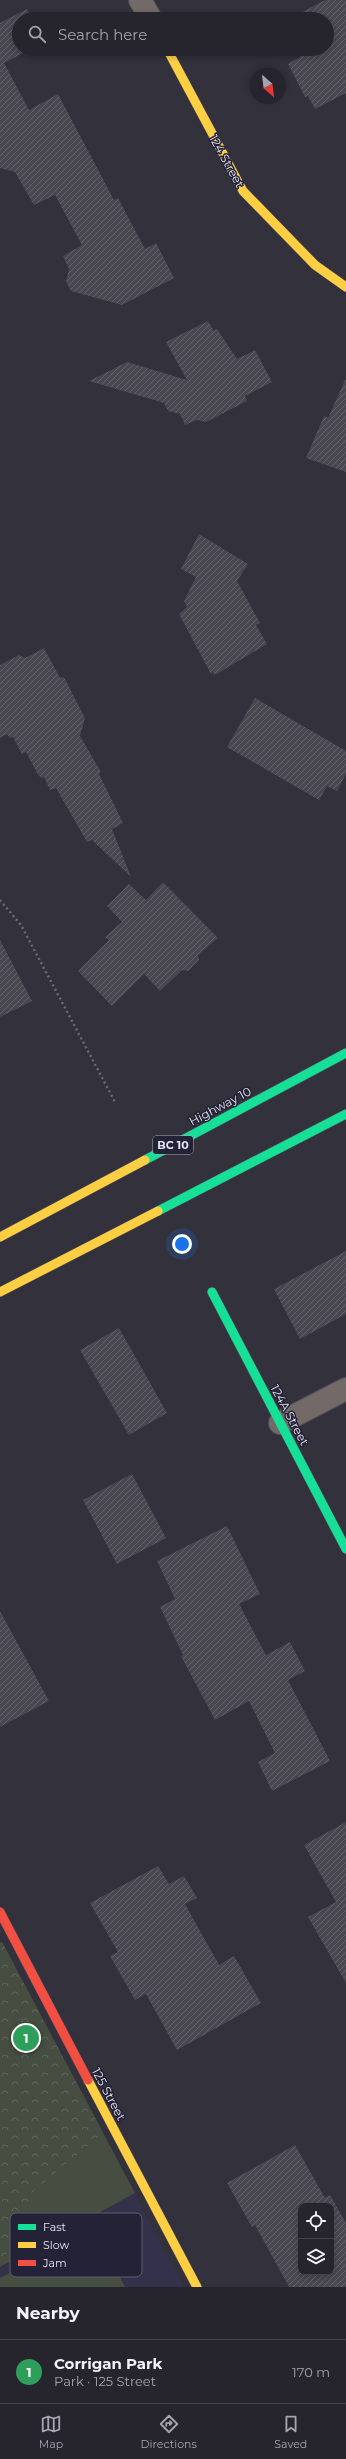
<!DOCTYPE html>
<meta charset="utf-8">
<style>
:root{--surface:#26252d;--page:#2e2d35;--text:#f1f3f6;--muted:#a4a5aa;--line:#424249;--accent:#a6a5b2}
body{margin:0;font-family:Montserrat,sans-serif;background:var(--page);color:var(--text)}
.controls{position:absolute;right:12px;bottom:12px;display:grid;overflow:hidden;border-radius:8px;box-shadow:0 2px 6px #0003}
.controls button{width:36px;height:36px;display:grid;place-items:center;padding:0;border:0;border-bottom:1px solid var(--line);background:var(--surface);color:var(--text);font:20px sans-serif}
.compass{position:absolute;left:250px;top:68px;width:36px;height:36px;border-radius:50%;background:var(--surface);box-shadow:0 2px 6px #0003;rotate:152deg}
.you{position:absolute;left:182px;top:1244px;width:14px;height:14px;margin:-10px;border:3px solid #fff;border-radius:50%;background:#1a73e8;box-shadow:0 0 0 6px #1a73e833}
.badge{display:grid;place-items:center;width:26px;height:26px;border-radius:50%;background:var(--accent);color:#fff;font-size:13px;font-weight:700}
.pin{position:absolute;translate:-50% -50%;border:2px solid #fff;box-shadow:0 1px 4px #0006}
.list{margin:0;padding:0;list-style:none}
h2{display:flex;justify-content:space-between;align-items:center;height:52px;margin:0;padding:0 16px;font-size:17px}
h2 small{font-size:13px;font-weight:400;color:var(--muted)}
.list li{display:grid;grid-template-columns:26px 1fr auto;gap:12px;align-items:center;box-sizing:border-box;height:64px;padding:0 16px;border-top:1px solid var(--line)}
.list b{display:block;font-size:15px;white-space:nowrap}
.list p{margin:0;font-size:13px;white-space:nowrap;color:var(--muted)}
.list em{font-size:13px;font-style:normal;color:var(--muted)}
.icon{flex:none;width:22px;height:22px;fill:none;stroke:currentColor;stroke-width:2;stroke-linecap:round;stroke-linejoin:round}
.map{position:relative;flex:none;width:346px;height:2287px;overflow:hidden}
.search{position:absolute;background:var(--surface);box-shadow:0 2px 6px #0003;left:12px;right:12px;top:12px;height:44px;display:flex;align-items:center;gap:10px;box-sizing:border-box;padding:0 14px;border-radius:22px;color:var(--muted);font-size:15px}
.sheet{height:116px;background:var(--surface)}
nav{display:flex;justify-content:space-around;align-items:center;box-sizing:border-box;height:56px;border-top:1px solid var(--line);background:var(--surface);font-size:11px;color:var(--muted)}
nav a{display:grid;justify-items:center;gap:2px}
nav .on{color:var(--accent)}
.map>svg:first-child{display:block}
</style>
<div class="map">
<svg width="346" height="2287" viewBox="0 0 346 2287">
<defs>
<pattern id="forest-crowns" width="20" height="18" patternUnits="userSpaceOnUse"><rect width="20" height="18" fill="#454e40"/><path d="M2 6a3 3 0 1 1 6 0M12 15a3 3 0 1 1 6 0" fill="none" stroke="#60675c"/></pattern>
<pattern id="building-hatch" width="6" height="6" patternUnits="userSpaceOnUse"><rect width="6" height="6" fill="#494851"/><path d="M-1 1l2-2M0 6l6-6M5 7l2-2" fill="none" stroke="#63626a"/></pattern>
</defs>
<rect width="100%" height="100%" fill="#32313c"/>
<polygon fill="#34314a" points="135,2193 184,2287 0,2287 0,2267"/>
<g fill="#454e40">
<polygon points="2,1942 135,2193 0,2267 0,1943"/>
<polygon points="94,2228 125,2287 0,2287 0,2278"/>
</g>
<polygon fill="url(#forest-crowns)" points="2,1942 103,2133 31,2193 3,2262 0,2263 0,1943"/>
<g fill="url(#building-hatch)" fill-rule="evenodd">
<polygon points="325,0 346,0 346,93 315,109 308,96 305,97 288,64 308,52 306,49 327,49 327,19 291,18"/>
<polygon points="27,9 32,19 19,19 19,49 31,49 4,63 29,110 58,94 114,200 118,198 145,249 156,243 174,278 122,305 71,291 66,281 69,269 63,256 82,245 55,195 34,205 15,172 0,168 0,23"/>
<polygon points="208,321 214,331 217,329 237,359 255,350 272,382 245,396 247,401 206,422 197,420 185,425 180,414 168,411 164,403 89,381 127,362 187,380 166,342"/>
<polygon points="346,378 346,472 306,458 324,416 328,418"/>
<polygon points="199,534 248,564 237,581 260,623 256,625 267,644 215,675 213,672 211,674 179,614 187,607 184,601 196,577 181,569"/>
<polygon points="44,648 60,678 64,677 85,718 80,736 101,772 99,774 123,823 112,829 131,877 92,840 87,842 56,788 50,790 44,777 41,778 37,773 26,752 22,754 13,737 10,738 7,734 0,738 0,665 19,655 25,658"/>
<polygon points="255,698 346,751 346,774 337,791 327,786 319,800 227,747"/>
<polygon points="163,882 218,938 198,955 199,960 188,971 182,970 160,991 144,974 112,1006 78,971 109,940 105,937 122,922 107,906 129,884 146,900"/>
<polygon points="0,940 32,1001 0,1017"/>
<polygon points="346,1251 346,1314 300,1339 274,1289"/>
<polygon points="119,1328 167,1413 129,1435 80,1350"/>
<polygon points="132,1474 166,1538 117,1564 83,1500"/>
<polygon points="227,1526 260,1594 239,1604 266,1655 290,1642 305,1671 288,1680 330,1761 272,1791 258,1762 275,1753 249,1701 215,1720 181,1656 183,1655 160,1607 175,1599 157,1561"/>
<polygon points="0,1611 49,1701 0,1727"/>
<polygon points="346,1822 346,1983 308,1917 336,1902 304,1845"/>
<polygon points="158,1866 169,1884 184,1876 197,1898 185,1904 219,1965 234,1956 261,2003 177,2050 146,1994 135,2000 110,1956 118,1952 90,1903"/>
<path d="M295 2145 325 2198 330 2195 346 2223V2287H289L255 2225 252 2227 227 2183ZM301 2206H331V2272H301Z"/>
</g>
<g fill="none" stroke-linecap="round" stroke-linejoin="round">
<defs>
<g id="street">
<polyline points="140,0 151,19"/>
<polyline points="280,1423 346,1389"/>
</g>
<g id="fast">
<polyline points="145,1160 346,1053"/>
<polyline points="158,1211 346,1114"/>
<polyline points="212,1292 346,1549"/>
</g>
<g id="slow">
<polyline points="167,49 243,191 315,265 346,287"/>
<polyline points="0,1237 145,1160"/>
<polyline points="0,1292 158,1211"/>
<polyline points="88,2080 197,2287"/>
</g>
<polyline id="jam" points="0,1912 88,2080"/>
</defs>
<use href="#street" stroke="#4f4e58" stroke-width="24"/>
<use href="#fast" stroke="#4f4e58" stroke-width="10"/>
<use href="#slow" stroke="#4f4e58" stroke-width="10"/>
<use href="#jam" stroke="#4f4e58" stroke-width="10"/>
<polyline stroke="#6f696b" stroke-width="2.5" stroke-dasharray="2 3" stroke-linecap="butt" points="0,900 21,925 115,1102"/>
<use href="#street" stroke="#736a67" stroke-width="22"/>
<use href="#fast" stroke="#16e098" stroke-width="9"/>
<use href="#slow" stroke="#ffcf43" stroke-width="9"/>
<use href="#jam" stroke="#f24e42" stroke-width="9"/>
</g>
<g text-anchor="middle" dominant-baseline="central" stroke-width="3" stroke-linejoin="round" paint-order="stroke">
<rect fill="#242236" stroke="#aaaaba" stroke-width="1" x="153" y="1136" width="40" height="18" rx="3"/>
<g font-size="11" font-weight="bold" fill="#e4e4f2">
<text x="173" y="1145">BC 10</text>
</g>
<g font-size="12" fill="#e4e4f2" stroke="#242236">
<text transform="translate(227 161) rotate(61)">124 Street</text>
<text transform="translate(220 1106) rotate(-28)">Highway 10</text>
<text transform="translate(290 1415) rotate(62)">124A Street</text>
<text transform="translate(109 2094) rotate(62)">125 Street</text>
</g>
</g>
<rect x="10" y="2213" width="132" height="64" rx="6" fill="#242236" stroke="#5e5c6e" stroke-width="1"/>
<rect x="18" y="2224" width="18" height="6" fill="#16e098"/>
<rect x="18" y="2242" width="18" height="6" fill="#ffcf43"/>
<rect x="18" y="2260" width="18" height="6" fill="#f24e42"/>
<g font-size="11" fill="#e4e4f2">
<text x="43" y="2231">Fast</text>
<text x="43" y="2249">Slow</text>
<text x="43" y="2267">Jam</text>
</g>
</svg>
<div class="controls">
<button><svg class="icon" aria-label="locate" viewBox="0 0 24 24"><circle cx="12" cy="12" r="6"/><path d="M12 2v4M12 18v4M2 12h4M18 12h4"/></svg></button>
<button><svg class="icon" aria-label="layers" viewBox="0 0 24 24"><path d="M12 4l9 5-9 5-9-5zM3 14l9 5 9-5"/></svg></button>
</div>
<svg class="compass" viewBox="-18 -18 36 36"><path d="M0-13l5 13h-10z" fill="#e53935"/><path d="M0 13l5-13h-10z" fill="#a4a5aa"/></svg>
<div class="you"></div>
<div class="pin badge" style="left:26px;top:2038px;background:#2e9e5b">1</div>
<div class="search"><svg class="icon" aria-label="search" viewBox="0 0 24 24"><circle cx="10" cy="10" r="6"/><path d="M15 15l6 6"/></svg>Search here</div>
</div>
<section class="sheet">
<h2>Nearby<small></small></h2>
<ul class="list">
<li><span class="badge" style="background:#2e9e5b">1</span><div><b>Corrigan Park</b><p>Park · 125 Street</p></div><em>170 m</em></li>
</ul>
</section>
<nav>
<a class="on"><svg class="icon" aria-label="map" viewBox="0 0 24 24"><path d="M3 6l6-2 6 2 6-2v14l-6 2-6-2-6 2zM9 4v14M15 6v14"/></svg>Map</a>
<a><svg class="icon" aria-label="directions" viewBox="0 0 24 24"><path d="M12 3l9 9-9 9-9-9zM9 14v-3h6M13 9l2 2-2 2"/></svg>Directions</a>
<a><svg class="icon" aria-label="saved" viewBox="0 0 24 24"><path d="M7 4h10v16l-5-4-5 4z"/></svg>Saved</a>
</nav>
